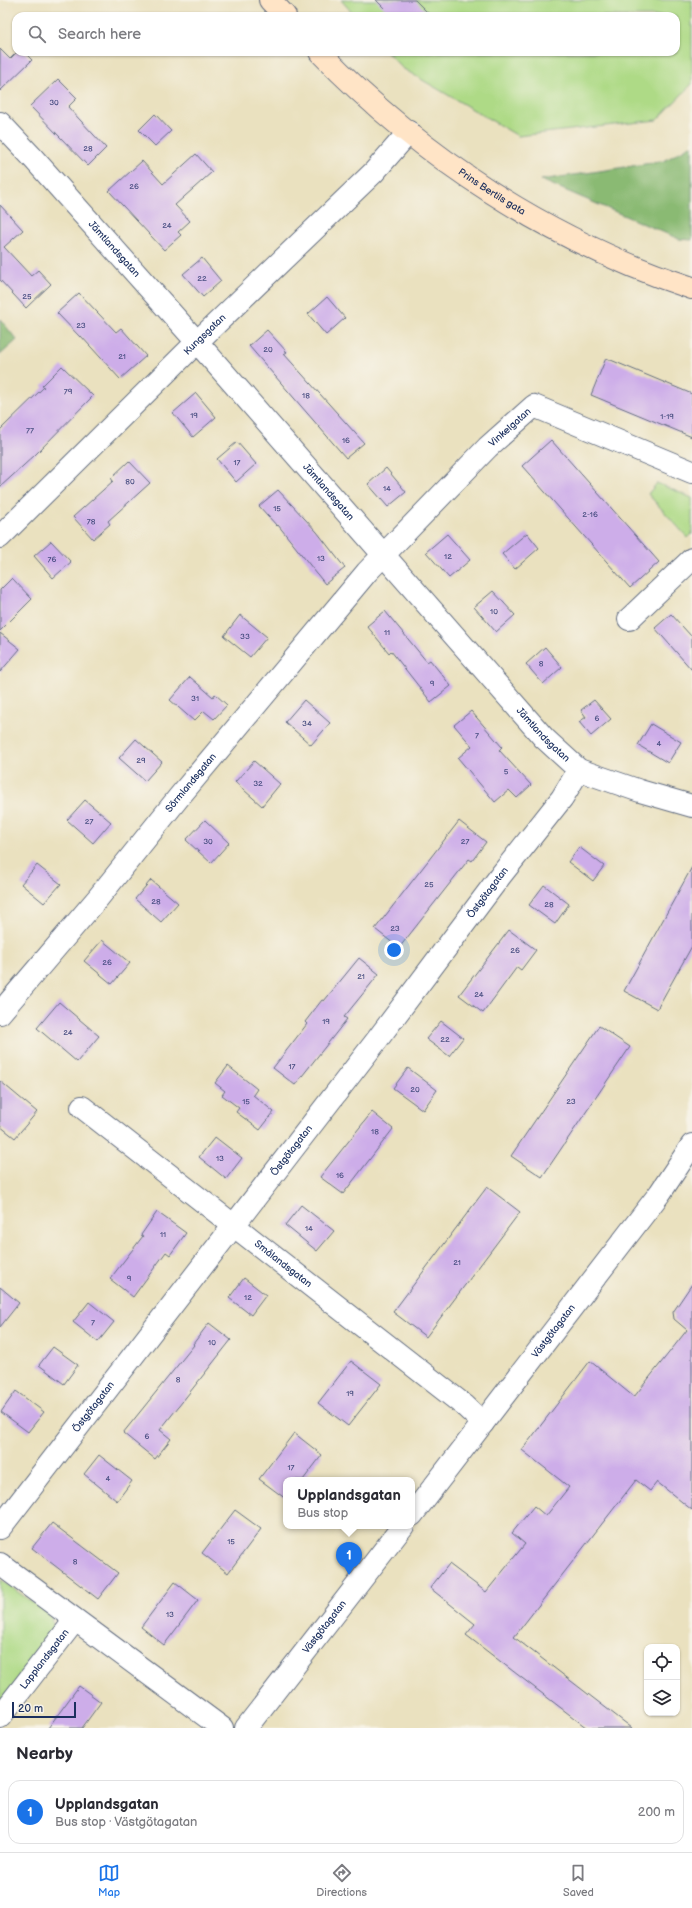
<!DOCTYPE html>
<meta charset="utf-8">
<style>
:root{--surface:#fff;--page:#f2f2f3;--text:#2b2b33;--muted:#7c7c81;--line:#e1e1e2;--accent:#1a73e8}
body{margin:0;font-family:"Balsamiq Sans",sans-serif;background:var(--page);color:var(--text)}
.controls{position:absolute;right:12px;bottom:12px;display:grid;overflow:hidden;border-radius:8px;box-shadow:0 1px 3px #0004}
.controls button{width:36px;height:36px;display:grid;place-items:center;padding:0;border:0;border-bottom:1px solid var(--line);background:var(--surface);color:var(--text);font:20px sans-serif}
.scale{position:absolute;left:12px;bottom:10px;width:64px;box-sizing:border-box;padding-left:4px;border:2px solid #1b2f5e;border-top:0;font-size:11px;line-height:14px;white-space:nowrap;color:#1b2f5e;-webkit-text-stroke:3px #f7f3e8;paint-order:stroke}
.you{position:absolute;left:394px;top:950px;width:14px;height:14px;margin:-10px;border:3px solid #fff;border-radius:50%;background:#1a73e8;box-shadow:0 0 0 6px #1a73e833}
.badge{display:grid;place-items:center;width:26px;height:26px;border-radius:50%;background:var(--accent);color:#fff;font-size:13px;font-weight:700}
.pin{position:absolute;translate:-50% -33px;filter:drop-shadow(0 1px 2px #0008)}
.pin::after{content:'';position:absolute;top:21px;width:14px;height:12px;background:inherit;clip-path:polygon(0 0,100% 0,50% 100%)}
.popup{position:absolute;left:283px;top:1477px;width:132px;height:52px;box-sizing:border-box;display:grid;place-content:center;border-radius:8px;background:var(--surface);filter:drop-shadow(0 1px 3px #0005);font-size:13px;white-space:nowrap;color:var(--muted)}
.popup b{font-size:15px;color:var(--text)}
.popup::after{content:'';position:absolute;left:50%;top:100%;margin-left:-8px;border:8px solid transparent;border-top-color:var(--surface)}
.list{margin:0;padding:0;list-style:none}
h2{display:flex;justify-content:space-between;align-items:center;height:52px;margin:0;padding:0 16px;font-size:17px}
h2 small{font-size:13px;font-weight:400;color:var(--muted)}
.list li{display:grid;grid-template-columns:26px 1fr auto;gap:12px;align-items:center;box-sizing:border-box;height:64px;margin:0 8px 8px;padding:0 8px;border:1px solid var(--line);border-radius:12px}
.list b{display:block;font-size:15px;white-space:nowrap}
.list p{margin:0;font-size:13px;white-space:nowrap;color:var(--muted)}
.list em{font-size:13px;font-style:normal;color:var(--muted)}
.icon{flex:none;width:22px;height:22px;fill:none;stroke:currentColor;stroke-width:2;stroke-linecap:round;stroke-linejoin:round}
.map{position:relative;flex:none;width:692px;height:1728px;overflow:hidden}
.search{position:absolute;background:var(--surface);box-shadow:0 1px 3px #0004;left:12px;right:12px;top:12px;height:44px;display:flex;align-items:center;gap:10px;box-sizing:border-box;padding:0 14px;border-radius:12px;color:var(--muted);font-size:15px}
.sheet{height:124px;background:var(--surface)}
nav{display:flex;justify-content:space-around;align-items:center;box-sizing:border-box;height:56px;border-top:1px solid var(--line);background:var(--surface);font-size:11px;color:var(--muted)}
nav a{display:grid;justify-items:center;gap:2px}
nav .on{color:var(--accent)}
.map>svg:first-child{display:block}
</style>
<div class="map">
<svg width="692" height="1728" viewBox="0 0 692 1728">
<rect width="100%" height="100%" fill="#f7f3e8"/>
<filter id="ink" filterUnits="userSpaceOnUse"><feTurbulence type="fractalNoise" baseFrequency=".025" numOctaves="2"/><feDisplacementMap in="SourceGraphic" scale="8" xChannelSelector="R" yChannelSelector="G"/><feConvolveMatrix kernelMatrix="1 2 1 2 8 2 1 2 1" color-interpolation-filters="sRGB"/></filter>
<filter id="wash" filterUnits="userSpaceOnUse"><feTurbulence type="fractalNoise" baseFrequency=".012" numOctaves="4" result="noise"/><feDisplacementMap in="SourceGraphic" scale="16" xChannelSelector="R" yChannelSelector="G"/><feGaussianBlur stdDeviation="0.9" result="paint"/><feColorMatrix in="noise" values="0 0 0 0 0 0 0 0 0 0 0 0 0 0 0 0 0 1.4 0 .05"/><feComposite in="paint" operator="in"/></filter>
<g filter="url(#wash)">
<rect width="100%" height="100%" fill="#eae1bf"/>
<g fill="#aeda86" stroke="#648472">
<polygon points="341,0 692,0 692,84 657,120 518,136 402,68 387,52 676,52 676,16 355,16"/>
<polygon points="657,483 692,498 692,534 688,538 648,494"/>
<polygon points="0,1579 51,1616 55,1635 0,1707"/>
</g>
<g fill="#8aba73" stroke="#527468">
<polygon points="692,145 692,240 679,239 541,180 664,161"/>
<polygon points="0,319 17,340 0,355"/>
</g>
<g id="blocks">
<g fill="#cdade9">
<polygon points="376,0 415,0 431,16 392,16"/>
<polygon points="0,49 10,59 17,52 24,52 32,60 0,91"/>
<polygon points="58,79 77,98 68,107 106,148 88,166 30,106"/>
<polygon points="155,114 171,131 155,146 139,130"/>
<polygon points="196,154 212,172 175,205 190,221 178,232 181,235 164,250 109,191 142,161 163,184"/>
<polygon points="0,205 23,230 4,247 31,276 38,270 51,284 26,308 0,280"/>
<polygon points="202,258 221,281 203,297 183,274"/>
<polygon points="79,293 116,332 121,328 146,356 120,379 81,336 80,337 57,313"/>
<polygon points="327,297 345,318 326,335 308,314"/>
<polygon points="267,330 287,352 284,354 364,443 346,458 249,346"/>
<polygon points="606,358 692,394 692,437 591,395"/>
<polygon points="62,366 93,396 35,455 0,487 0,430 44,387 42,386"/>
<polygon points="196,393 216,417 193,437 173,413"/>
<polygon points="551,440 659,562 630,588 522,466"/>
<polygon points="237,442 256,464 236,482 217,459"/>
<polygon points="129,461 150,483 108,521 110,524 93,539 73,517 113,481 111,478"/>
<polygon points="386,468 406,492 388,507 368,484"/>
<polygon points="278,490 317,532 345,568 325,584 278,525 277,526 259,506"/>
<polygon points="527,533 539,548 515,569 502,554"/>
<polygon points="447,534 470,560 449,578 426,552"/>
<polygon points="51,541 71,562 53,578 34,556"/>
<polygon points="12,578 32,599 0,631 0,590"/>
<polygon points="493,591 515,615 496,632 474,607"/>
<polygon points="385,611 427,662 430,660 451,686 431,702 391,651 389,653 367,626"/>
<polygon points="671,614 692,637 692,670 655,628"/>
<polygon points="240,615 267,637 250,657 224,636"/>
<polygon points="0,633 20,649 0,672"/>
<polygon points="545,647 562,667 543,684 526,664"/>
<polygon points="190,677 213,697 215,694 227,705 214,719 204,711 194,721 170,700"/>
<polygon points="304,700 330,723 311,745 285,722"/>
<polygon points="594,700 611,719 591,736 579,722 586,717 581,710"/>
<polygon points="471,711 502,747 499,750 531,785 517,798 509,790 495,802 458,758 472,746 454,725"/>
<polygon points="651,724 681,742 668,763 638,745"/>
<polygon points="136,739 162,762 145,781 119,758"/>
<polygon points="254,761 280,784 262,806 235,782"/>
<polygon points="85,800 111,822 93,843 67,820"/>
<polygon points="205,820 229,843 211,863 186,840"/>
<polygon points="459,821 486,842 472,861 469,859 399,948 375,929"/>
<polygon points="579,847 604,866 593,881 568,862"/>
<polygon points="37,865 61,884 44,903 21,884"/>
<polygon points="692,867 692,946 657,1009 624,991"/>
<polygon points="151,880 178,903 161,922 135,899"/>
<polygon points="544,885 569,904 555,924 529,905"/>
<polygon points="509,930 536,950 521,970 517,967 483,1013 459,995"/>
<polygon points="102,940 130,963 112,984 84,961"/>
<polygon points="359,958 379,974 344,1017 347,1019 295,1085 273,1068 307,1024 305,1022 322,1000 324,1001"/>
<polygon points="59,1002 99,1036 77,1062 37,1028"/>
<polygon points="441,1021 463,1038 449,1056 426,1039"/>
<polygon points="599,1026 630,1047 542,1177 511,1156"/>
<polygon points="228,1066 257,1089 253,1095 274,1112 260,1130 236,1112 239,1108 222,1095 225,1091 215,1083"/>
<polygon points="408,1068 437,1090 423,1110 393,1088"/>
<polygon points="0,1081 37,1112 15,1138 0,1126"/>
<polygon points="372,1112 393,1129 343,1194 320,1177"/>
<polygon points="215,1137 242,1158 226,1179 199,1157"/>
<polygon points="487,1187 520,1212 426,1337 393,1312"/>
<polygon points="301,1205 334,1231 317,1251 285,1225"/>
<polygon points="157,1212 186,1233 170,1255 166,1252 133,1297 110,1279 143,1236 141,1235"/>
<polygon points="244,1278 266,1295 251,1315 229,1298"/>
<polygon points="692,1284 692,1510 657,1482 650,1491 636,1480 514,1637 632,1728 587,1728 466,1635 475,1624 430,1588 449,1564 486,1592 525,1544 512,1533 534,1506 546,1516 569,1487 522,1450 590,1361 634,1397 687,1330 674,1319 673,1312"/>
<polygon points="0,1287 19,1303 0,1327"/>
<polygon points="89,1302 114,1322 98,1342 73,1322"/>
<polygon points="209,1323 231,1340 160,1430 171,1439 155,1459 123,1433 194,1345 193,1344"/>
<polygon points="53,1347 78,1365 64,1384 39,1365"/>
<polygon points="351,1361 381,1384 348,1426 318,1403"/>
<polygon points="16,1391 44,1412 28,1432 1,1412"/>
<polygon points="294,1433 322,1455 303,1480 286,1480 286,1499 259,1479"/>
<polygon points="99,1455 132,1481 117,1501 84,1474"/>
<polygon points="235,1510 261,1529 228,1573 202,1553"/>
<polygon points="52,1523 118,1573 98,1599 32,1548"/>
<polygon points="175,1582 198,1600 164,1645 141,1627"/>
<polygon points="79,1686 101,1702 82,1728 48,1728"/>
</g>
</g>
</g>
<g filter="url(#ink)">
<use href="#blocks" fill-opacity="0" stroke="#636d80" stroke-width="1"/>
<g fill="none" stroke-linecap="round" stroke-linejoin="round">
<defs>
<g id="street">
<path id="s1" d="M0 123 32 157 197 342 544 738 579 770 640 791 692 806"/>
<path id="s2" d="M0 537 197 342 374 172 409 132"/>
<polyline points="629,619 692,559"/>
<path id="s3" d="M0 1013 98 898 179 797 367 572 488 447 534 406 692 472"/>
<path id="s4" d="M82 1107 465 1406 483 1423"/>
<path id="s5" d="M412 1515 660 1193 692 1145"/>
<path id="s6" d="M0 1528 377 1040 501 875 562 798 579 770"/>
<polyline points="0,1564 222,1728"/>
<path id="s7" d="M0 1717 75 1620"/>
<path id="s8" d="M246 1728 403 1526"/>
</g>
<g id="secondary">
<polyline points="270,0 285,16"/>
<path id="s9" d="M320 52C422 158 552 242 692 288"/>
</g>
</defs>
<use href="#street" stroke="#636d80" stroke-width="24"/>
<use href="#secondary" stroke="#636d80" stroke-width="24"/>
<use href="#street" stroke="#fff" stroke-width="22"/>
<use href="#secondary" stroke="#ffe4c6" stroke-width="22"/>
</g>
</g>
<g text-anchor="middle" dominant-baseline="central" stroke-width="3" stroke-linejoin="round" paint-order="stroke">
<g font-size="8" fill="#484e81">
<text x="54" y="102">30</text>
<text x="88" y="148">28</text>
<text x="134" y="186">26</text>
<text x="167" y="225">24</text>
<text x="202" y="278">22</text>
<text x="27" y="296">25</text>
<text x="81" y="325">23</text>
<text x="268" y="349">20</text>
<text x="122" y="356">21</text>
<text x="68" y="391">79</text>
<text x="306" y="395">18</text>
<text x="194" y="415">19</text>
<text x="667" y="416">1-19</text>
<text x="30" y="430">77</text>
<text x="346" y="440">16</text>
<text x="237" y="462">17</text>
<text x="130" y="481">80</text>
<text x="387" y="488">14</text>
<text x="277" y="508">15</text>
<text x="590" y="514">2-16</text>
<text x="91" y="521">78</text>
<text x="448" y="556">12</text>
<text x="321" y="558">13</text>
<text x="52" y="559">76</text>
<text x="494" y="611">10</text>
<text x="387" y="632">11</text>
<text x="245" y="636">33</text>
<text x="541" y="663">8</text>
<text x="432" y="683">9</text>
<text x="195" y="698">31</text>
<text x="597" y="718">6</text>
<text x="307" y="723">34</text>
<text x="477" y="735">7</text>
<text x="659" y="743">4</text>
<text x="141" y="760">29</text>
<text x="506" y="771">5</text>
<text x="258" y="783">32</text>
<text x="89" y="821">27</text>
<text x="208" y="841">30</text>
<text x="465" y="841">27</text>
<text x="429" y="884">25</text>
<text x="156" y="901">28</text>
<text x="549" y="904">28</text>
<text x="395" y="928">23</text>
<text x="515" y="950">26</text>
<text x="107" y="962">26</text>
<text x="361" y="976">21</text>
<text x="479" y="994">24</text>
<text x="326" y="1021">19</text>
<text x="68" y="1032">24</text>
<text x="445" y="1039">22</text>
<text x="292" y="1066">17</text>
<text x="415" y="1089">20</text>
<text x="246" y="1101">15</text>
<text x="571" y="1101">23</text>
<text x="375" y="1131">18</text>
<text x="220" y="1158">13</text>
<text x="340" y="1175">16</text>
<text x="309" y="1228">14</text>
<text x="163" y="1234">11</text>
<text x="457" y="1262">21</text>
<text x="129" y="1278">9</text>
<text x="248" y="1297">12</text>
<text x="93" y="1322">7</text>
<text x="212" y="1342">10</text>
<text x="178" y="1379">8</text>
<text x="350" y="1393">19</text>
<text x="147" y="1436">6</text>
<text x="291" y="1467">17</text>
<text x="108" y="1478">4</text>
<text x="231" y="1541">15</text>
<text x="75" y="1561">8</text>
<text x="170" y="1614">13</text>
</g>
<g font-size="10" fill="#1b2f5e" stroke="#f7f3e8">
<text stroke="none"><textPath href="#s9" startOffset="222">Prins Bertils gata</textPath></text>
<text stroke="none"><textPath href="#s1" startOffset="170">Jämtlandsgatan</textPath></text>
<text stroke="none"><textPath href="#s2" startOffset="288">Kungsgatan</textPath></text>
<text stroke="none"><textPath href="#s3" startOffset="777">Vinkelgatan</textPath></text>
<text stroke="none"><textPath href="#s1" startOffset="494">Jämtlandsgatan</textPath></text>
<text stroke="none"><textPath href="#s1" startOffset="818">Jämtlandsgatan</textPath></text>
<text stroke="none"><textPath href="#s3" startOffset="299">Sörmlandsgatan</textPath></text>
<text stroke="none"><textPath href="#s6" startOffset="801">Östgötagatan</textPath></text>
<text stroke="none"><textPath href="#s6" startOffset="477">Östgötagatan</textPath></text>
<text stroke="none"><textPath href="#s4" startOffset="255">Smålandsgatan</textPath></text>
<text stroke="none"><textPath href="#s5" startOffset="232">Västgötagatan</textPath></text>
<text stroke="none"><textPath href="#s6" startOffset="153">Östgötagatan</textPath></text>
<text stroke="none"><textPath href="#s8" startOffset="128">Västgötagatan</textPath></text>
<text stroke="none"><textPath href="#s7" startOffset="73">Lapplandsgatan</textPath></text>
</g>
</g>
</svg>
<div class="controls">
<button><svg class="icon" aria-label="locate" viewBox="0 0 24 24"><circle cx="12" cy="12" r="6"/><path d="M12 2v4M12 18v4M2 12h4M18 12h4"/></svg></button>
<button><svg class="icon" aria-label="layers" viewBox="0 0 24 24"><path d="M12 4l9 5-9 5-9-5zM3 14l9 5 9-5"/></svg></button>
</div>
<div class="scale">20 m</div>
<div class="you"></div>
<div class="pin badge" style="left:349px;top:1575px">1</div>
<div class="popup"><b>Upplandsgatan</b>Bus stop</div>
<div class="search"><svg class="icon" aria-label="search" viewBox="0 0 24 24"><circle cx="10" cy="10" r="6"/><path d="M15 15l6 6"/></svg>Search here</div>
</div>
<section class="sheet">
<h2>Nearby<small></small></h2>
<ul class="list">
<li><span class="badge">1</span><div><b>Upplandsgatan</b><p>Bus stop · Västgötagatan</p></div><em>200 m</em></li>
</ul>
</section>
<nav>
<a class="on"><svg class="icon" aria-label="map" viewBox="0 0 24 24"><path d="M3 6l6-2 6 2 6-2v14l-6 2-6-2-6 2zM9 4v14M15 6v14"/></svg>Map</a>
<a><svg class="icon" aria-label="directions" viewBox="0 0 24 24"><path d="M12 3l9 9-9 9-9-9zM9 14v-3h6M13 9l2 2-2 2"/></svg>Directions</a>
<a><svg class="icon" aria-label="saved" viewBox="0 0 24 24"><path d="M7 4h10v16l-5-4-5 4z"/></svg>Saved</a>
</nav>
